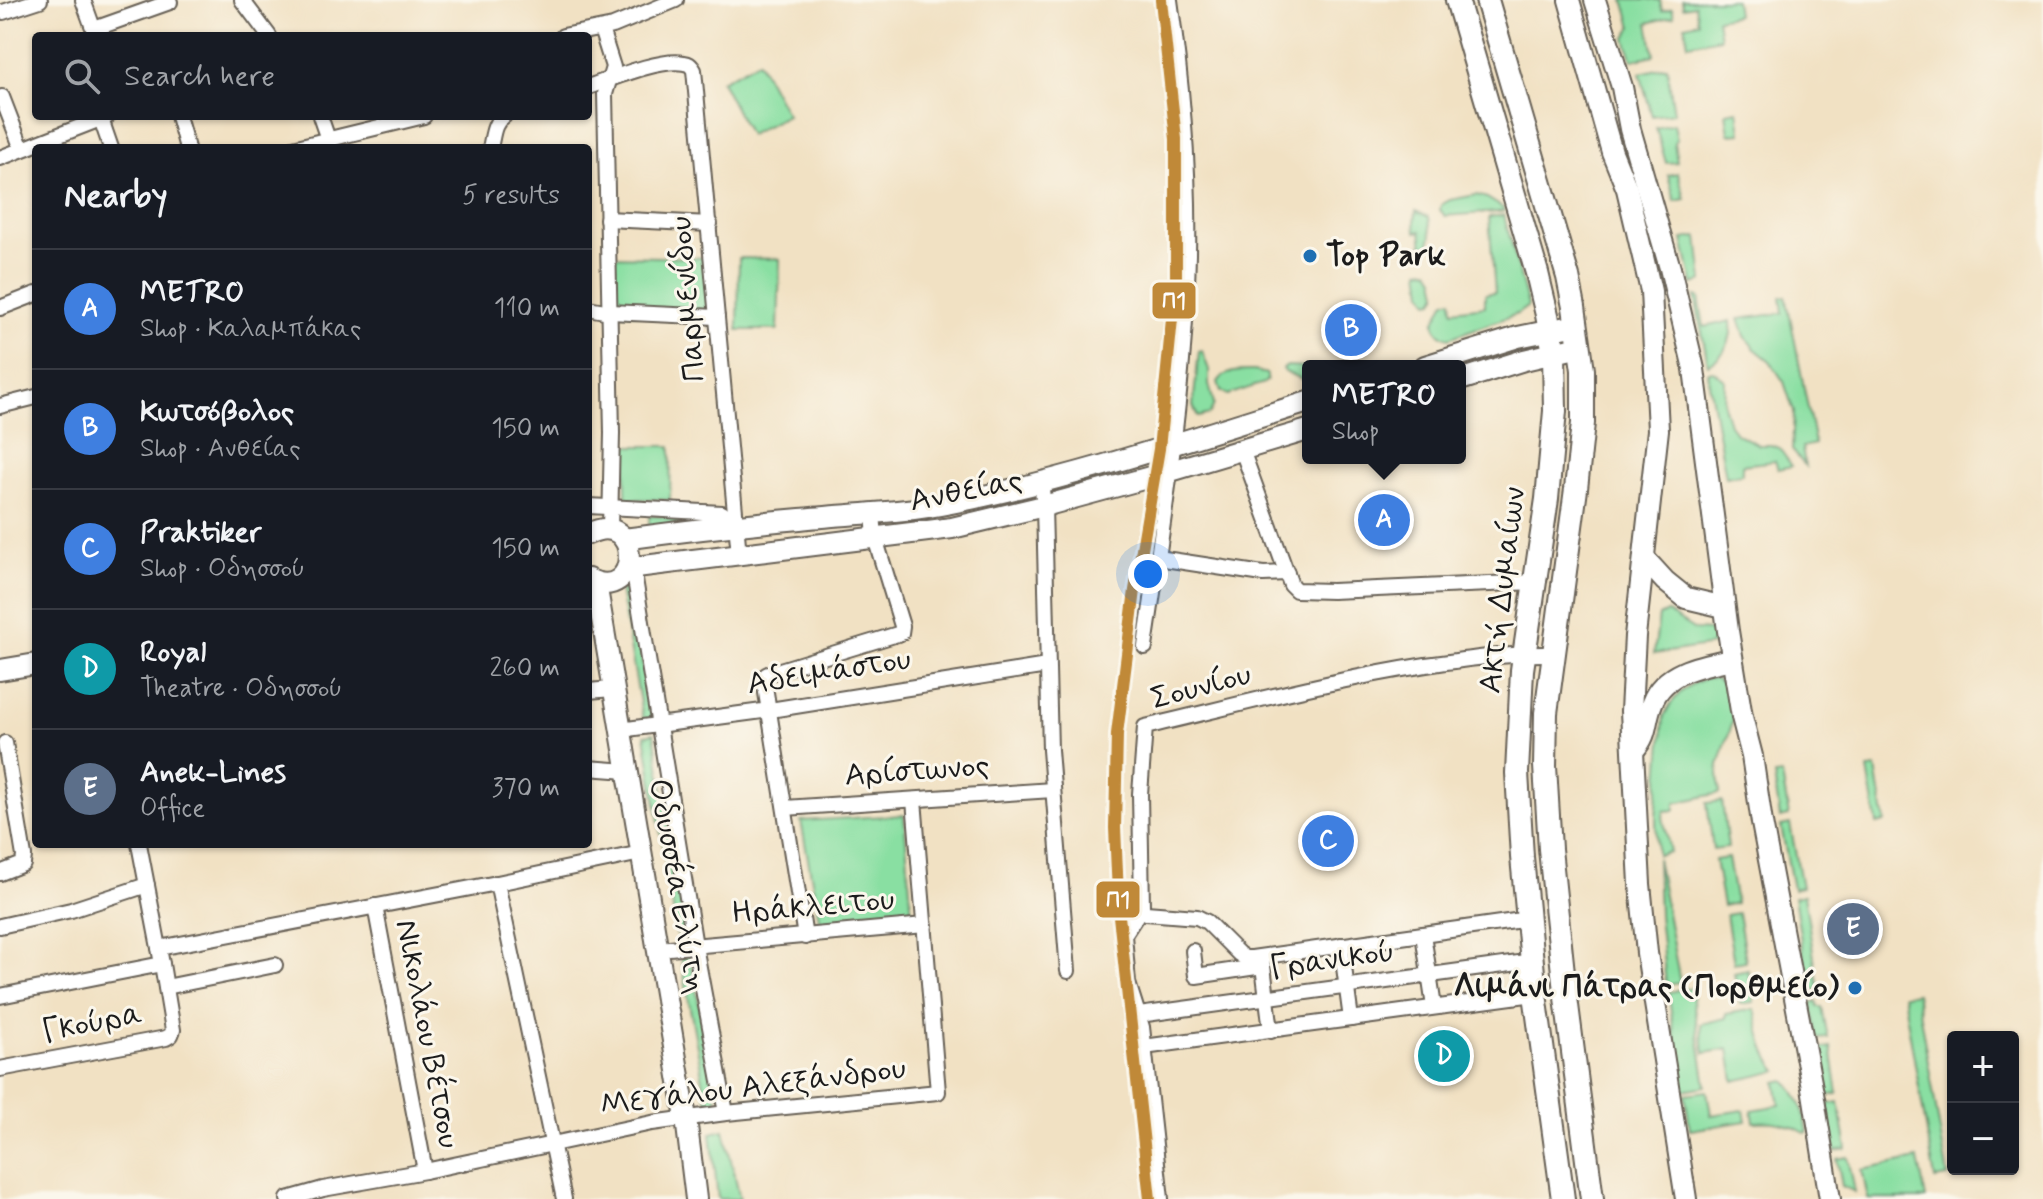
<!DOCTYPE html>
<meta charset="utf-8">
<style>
:root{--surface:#171b24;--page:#242831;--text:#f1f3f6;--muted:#9ea1a6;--line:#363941;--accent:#1a73e8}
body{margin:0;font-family:Mynerve,sans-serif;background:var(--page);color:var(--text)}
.controls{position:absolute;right:24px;bottom:24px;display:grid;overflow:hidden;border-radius:8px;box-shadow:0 2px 6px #0004}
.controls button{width:72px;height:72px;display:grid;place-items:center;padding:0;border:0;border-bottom:2px solid var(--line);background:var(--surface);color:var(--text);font:40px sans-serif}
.you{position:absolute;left:1148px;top:574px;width:28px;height:28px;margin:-20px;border:6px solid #fff;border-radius:50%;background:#1a73e8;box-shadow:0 0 0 12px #1a73e833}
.badge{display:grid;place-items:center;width:52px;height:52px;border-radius:50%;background:var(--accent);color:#fff;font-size:26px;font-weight:700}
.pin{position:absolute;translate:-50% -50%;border:4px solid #fff;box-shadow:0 2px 8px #0006}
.popup{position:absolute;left:1302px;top:360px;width:164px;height:104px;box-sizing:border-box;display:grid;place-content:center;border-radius:8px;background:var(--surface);filter:drop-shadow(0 2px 6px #0005);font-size:26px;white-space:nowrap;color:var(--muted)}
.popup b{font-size:30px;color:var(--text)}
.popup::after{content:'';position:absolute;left:50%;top:100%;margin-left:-16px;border:16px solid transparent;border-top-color:var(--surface)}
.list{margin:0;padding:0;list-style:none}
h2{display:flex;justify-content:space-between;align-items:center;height:104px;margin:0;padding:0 32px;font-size:34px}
h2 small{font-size:26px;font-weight:400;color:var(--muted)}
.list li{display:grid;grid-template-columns:52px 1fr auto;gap:24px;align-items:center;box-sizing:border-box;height:120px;padding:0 32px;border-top:2px solid var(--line)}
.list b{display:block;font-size:30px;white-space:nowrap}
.list p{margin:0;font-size:26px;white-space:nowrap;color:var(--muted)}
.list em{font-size:26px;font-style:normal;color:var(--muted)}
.icon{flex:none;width:44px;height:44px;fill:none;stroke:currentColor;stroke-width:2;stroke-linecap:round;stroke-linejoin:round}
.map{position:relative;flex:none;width:2043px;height:1199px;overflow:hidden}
.search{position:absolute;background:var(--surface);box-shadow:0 2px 6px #0004;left:32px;top:32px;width:560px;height:88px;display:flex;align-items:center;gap:20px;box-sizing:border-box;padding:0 28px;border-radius:8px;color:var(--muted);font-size:30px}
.panel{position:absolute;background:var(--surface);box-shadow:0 2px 6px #0004;left:32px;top:144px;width:560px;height:704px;border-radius:8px}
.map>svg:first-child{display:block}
</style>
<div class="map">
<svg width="2043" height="1199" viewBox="0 0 2043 1199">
<rect width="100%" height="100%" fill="#fbf7ec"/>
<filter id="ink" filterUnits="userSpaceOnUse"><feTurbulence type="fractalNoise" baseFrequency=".0125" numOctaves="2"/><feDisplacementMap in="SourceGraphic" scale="16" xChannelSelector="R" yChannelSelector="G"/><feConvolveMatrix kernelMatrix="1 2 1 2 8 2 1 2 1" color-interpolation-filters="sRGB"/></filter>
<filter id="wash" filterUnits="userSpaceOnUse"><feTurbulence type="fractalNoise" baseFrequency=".006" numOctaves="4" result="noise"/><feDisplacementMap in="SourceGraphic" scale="32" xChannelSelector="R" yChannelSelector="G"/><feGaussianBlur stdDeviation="1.8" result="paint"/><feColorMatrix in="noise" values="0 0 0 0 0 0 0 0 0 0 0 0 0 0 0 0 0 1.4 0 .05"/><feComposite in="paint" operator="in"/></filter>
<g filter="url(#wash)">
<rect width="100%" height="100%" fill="#f1e1c3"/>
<g fill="#89dfa2" stroke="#527e5f" stroke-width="2">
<polygon points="1624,0 1660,0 1662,11 1672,8 1674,16 1648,23 1654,55 1632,60 1626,38 1632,27"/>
<polygon points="1682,0 1735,0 1737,15 1717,19 1720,38 1688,44 1685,25 1698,22 1695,5 1683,7"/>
<polygon points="758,61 787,115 749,135 721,81"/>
<polygon points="1667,67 1674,113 1652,116 1640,73"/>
<polygon points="1738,110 1741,133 1729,134 1726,112"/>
<polygon points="1674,124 1677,140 1674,142 1677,162 1666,163 1656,128"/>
<polygon points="1678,173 1685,199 1675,201 1668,175"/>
<path d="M1476 195 1487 198 1503 208 1504 211C1484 214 1465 214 1445 216L1440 210 1441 205 1450 200Z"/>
<polygon points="1416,211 1429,217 1431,237 1428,246 1423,247 1421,231 1416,232 1415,222"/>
<path d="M1504 215 1528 306 1517 314 1449 338C1441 336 1436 330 1434 323L1445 301 1452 299 1453 310 1485 306V294L1495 292 1489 217Z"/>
<polygon points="1698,237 1703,281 1693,284 1683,239"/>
<polygon points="608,256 712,258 717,317 610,312"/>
<polygon points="739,258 780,259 778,330 738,330"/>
<polygon points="1429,269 1435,278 1438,293 1434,301 1429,302 1423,292 1420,270"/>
<path d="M1695 296 1699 297 1704 327 1731 321C1733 339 1725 357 1708 364Z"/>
<polygon points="1786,296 1815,444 1802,447 1805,466 1792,450 1794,412 1784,382 1770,361 1754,348 1745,336 1739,319 1783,313 1781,297"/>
<polygon points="1199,351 1202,351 1209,370 1209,384 1214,404 1210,414 1198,417 1193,406"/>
<polygon points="1287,366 1308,367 1308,382 1285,372 1283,369"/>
<path d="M1254 371 1267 374V380L1264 383 1228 395 1221 391 1218 382C1226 370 1240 371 1254 371Z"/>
<polygon points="1713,371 1725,380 1724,408 1729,424 1737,434 1759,445 1771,445 1779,448 1792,466 1778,469 1775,461 1742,465 1742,474 1726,477 1707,372"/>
<polygon points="625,446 671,446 670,500 626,499"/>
<polygon points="649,516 715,519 649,527"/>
<polygon points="629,587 652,718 643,720 620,590"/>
<polygon points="1667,612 1695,630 1724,632 1727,643 1654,654 1659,616"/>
<path d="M1707 678H1715L1728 687 1735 714 1719 765 1718 774 1720 793 1675 803V810L1664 811 1663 817 1670 852 1657 855 1656 817 1664 716C1674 696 1686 684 1707 678Z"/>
<polygon points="654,733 686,934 677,935 645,735"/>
<polygon points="1876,768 1885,822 1877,824 1868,769"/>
<polygon points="1782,775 1789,816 1780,818 1774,776"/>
<polygon points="1722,801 1728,848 1713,850 1707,803"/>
<polygon points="904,815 912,916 820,924 801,821"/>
<polygon points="1790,824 1802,887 1793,889 1781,826"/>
<polygon points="1657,858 1680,983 1666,985 1659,915"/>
<polygon points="1728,858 1736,903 1723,906 1715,860"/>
<polygon points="1804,895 1819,989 1809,990 1794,897"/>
<polygon points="1738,913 1746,961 1734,963 1726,915"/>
<polygon points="690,956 717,1101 707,1103 681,958"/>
<polygon points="1748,970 1754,1002 1740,1004 1734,973"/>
<polygon points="1691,988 1706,1086 1683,1090 1668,992"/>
<polygon points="1916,993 1948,1177 1935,1179 1903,995"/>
<polygon points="1817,1001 1818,1007 1822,1007 1828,1038 1817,1039 1811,1003"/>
<path d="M1755 1009C1760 1032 1763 1053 1778 1071L1734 1081 1729 1049 1704 1053 1701 1024 1726 1018V1014Z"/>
<polygon points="1831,1047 1838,1094 1826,1096 1819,1049"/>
<path d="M1785 1080C1800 1096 1804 1111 1808 1132L1805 1133C1789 1123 1773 1120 1754 1122L1752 1110 1780 1105 1776 1082Z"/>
<polygon points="1707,1091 1711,1115 1744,1110 1746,1121 1690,1130 1685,1094"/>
<polygon points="1839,1102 1847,1149 1835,1151 1827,1104"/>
<polygon points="724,1130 740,1199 718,1199 711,1133"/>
<polygon points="1848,1157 1855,1192 1842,1186 1837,1159"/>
<polygon points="1918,1159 1926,1199 1868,1199 1862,1170"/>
</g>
</g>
<g filter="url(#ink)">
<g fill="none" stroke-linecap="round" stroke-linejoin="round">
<defs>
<g id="street">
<polyline points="83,0 96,36"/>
<polyline points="242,0 269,36"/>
<polyline points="3,12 40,0"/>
<polyline points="94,29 170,2"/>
<polyline points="601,29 613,67 605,94 612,433 610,530"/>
<polyline points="563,36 613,26 676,0"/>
<path d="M588 87C611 79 661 58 684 63 691 64 690 65 694 70L739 555"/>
<polyline points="0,98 2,97 22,149"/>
<polyline points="178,116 187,148"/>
<polyline points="320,116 331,148"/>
<polyline points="101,119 111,148"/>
<polyline points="293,148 424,116"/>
<path d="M490 148C493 136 493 122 504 116"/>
<polyline points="0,158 108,116"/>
<polyline points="607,219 710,224"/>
<polyline points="0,308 36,294"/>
<polyline points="588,308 610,312 717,317"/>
<polyline points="0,406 36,397"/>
<polyline points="1242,450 1291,585 1296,590 1332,591 1535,582"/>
<polyline points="1041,482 1044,506 1050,750 1068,971"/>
<polyline points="588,506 722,513 736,524"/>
<polyline points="1158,558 1263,574 1287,573"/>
<polyline points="633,567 695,946 726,1113"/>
<path d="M1145 647C1164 517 1185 386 1188 254 1190 169 1182 84 1170 0"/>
<polyline points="588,691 613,689"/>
<polyline points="620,730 770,710 1047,666"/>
<polyline points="588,768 627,771"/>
<polyline points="785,808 1053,790"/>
<polyline points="139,844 159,948"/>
<polyline points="0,873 23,864 24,856 5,743"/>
<polyline points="497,883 564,1199"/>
<polyline points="375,906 425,1171"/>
<polyline points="1141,910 1146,913 1197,917 1207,922 1239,954 1245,958 1252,958 1529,919"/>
<polyline points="0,926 71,910 147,885"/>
<polyline points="1423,934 1434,1007"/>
<polyline points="805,937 764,680 766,675 770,673 901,633 902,626 875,538 873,513"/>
<polyline points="1341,945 1351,1019"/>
<polyline points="658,949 925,925"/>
<polyline points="1193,951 1196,976 1263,966"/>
<polyline points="1258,961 1263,966 1271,1031"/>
<polyline points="166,987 275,965"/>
<polyline points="0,996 162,964 159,948 497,883 641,853"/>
<polyline points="1139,1015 1533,961"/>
<polyline points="1144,1047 1535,994"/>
<polyline points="0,1069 166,1038 171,1035 173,1030 162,964"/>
<polyline points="288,1199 323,1189 425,1171 652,1123 726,1113 938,1092 914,800"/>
<path d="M1161 1199 1142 1027 1128 983 1124 935 1142 907 1140 794 1145 727C1238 705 1331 680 1426 665 1468 659 1510 653 1554 654"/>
</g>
<g id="secondary">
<polyline points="1569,0 1612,152 1627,189 1651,291 1658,430 1635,636 1631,711 1633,751 1640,884 1647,953 1686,1199"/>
<polyline points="1595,0 1622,87 1630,129 1670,268 1694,369 1728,631 1742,717 1752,756 1762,823 1813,1093 1830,1199"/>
<polyline points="1425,366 1518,337 1577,325"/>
<polyline points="1460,380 1524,360 1580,347"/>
<path d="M588 534C643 507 642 606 588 579"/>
<path d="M624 539C683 531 741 524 800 519 850 514 902 513 951 503 1072 479 1190 439 1308 402"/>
<polyline points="1644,558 1665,581 1686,598 1724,607"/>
<polyline points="628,568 952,528 1044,506 1154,476 1308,430"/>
<polyline points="596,583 686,1118 696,1199"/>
<polyline points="0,670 36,664"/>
<path d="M1634 750C1649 733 1644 723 1652 703 1664 671 1702 665 1732 659"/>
</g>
<g id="primary">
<polyline points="1457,0 1537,273 1547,315 1554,353 1555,411 1547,499 1522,670 1517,773 1522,857 1535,994 1563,1199"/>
<polyline points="1487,0 1568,277 1574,307 1583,370 1583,423 1576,489 1546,713 1545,766 1550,849 1564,982 1592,1199"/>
</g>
</defs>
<use href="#street" stroke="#676156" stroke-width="18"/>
<use href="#secondary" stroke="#676156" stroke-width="24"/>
<use href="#primary" stroke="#676156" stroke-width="26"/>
<use href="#street" stroke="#fff" stroke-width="14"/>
<use href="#secondary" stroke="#fff" stroke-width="20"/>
<use href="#primary" stroke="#fff" stroke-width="22"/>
<defs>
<polyline id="rail-1" points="1150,1199 1119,916 1115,828 1117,734 1135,590 1159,449 1176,279 1176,139 1161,0"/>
</defs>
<use href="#rail-1" stroke="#fbf7ec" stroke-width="18"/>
<use href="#rail-1" stroke="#c08938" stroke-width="12"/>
</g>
</g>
<g fill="#1f6fb2" stroke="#fbf7ec" stroke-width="3">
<circle cx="1310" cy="256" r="8"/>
<circle cx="1855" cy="988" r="8"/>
</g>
<g text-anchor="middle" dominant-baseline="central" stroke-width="6" stroke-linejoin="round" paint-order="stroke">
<g font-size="32" font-weight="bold" fill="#1c1c1c" stroke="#fbf7ec" text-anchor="start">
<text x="1326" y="256">Top Park</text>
<text x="1839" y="988" text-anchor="end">Λιμάνι Πάτρας (Πορθμείο)</text>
</g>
<g font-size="32" fill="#1c1c1c" stroke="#fbf7ec">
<text transform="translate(688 299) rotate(-95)">Παρμενίδου</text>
<text transform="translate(966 491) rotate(-11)">Ανθείας</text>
<text transform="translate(1503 590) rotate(-83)">Ακτή Δυμαίων</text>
<text transform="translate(829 672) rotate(-9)">Αδειμάστου</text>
<text transform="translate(1201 687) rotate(-15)">Σουνίου</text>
<text transform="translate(917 771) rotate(-4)">Αρίστωνος</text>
<text transform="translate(677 886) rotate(80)">Οδυσσέα Ελύτη</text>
<text transform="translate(813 907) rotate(-5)">Ηράκλειτου</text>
<text transform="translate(1332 960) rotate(-8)">Γρανικού</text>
<text transform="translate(92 1023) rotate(-11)">Γκούρα</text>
<text transform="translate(427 1034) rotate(79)">Νικολάου Βέτσου</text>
<text transform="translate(753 1087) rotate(-7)">Μεγάλου Αλεξάνδρου</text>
</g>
</g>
<g stroke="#fbf7ec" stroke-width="3">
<rect x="1151" y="281" width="46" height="39" rx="8" fill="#c08938"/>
<rect x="1095" y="880" width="46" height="39" rx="8" fill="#c08938"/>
</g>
<g font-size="22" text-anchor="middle" font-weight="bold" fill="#fff">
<text x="1174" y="308">Π1</text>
<text x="1118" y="907">Π1</text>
</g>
</svg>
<div class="controls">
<button>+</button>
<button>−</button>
</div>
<div class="you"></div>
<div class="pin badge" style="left:1384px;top:520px;background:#3f7fe0">A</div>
<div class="popup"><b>METRO</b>Shop</div>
<div class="pin badge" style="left:1351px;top:330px;background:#3f7fe0">B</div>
<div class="pin badge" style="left:1328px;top:841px;background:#3f7fe0">C</div>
<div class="pin badge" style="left:1444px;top:1056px;background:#0f9aa8">D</div>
<div class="pin badge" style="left:1853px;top:929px;background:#5c6f8a">E</div>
<div class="search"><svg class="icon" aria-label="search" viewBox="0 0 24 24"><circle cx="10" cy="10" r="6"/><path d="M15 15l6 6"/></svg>Search here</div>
<section class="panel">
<h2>Nearby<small>5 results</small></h2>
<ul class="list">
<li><span class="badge" style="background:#3f7fe0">A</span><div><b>METRO</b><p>Shop · Καλαμπάκας</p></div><em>110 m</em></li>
<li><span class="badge" style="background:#3f7fe0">B</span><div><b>Κωτσόβολος</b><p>Shop · Ανθείας</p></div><em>150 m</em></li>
<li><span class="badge" style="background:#3f7fe0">C</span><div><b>Praktiker</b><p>Shop · Οδησσού</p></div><em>150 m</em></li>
<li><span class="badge" style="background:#0f9aa8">D</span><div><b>Royal</b><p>Theatre · Οδησσού</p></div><em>260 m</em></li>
<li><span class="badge" style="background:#5c6f8a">E</span><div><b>Anek-Lines</b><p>Office</p></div><em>370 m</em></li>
</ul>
</section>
</div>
